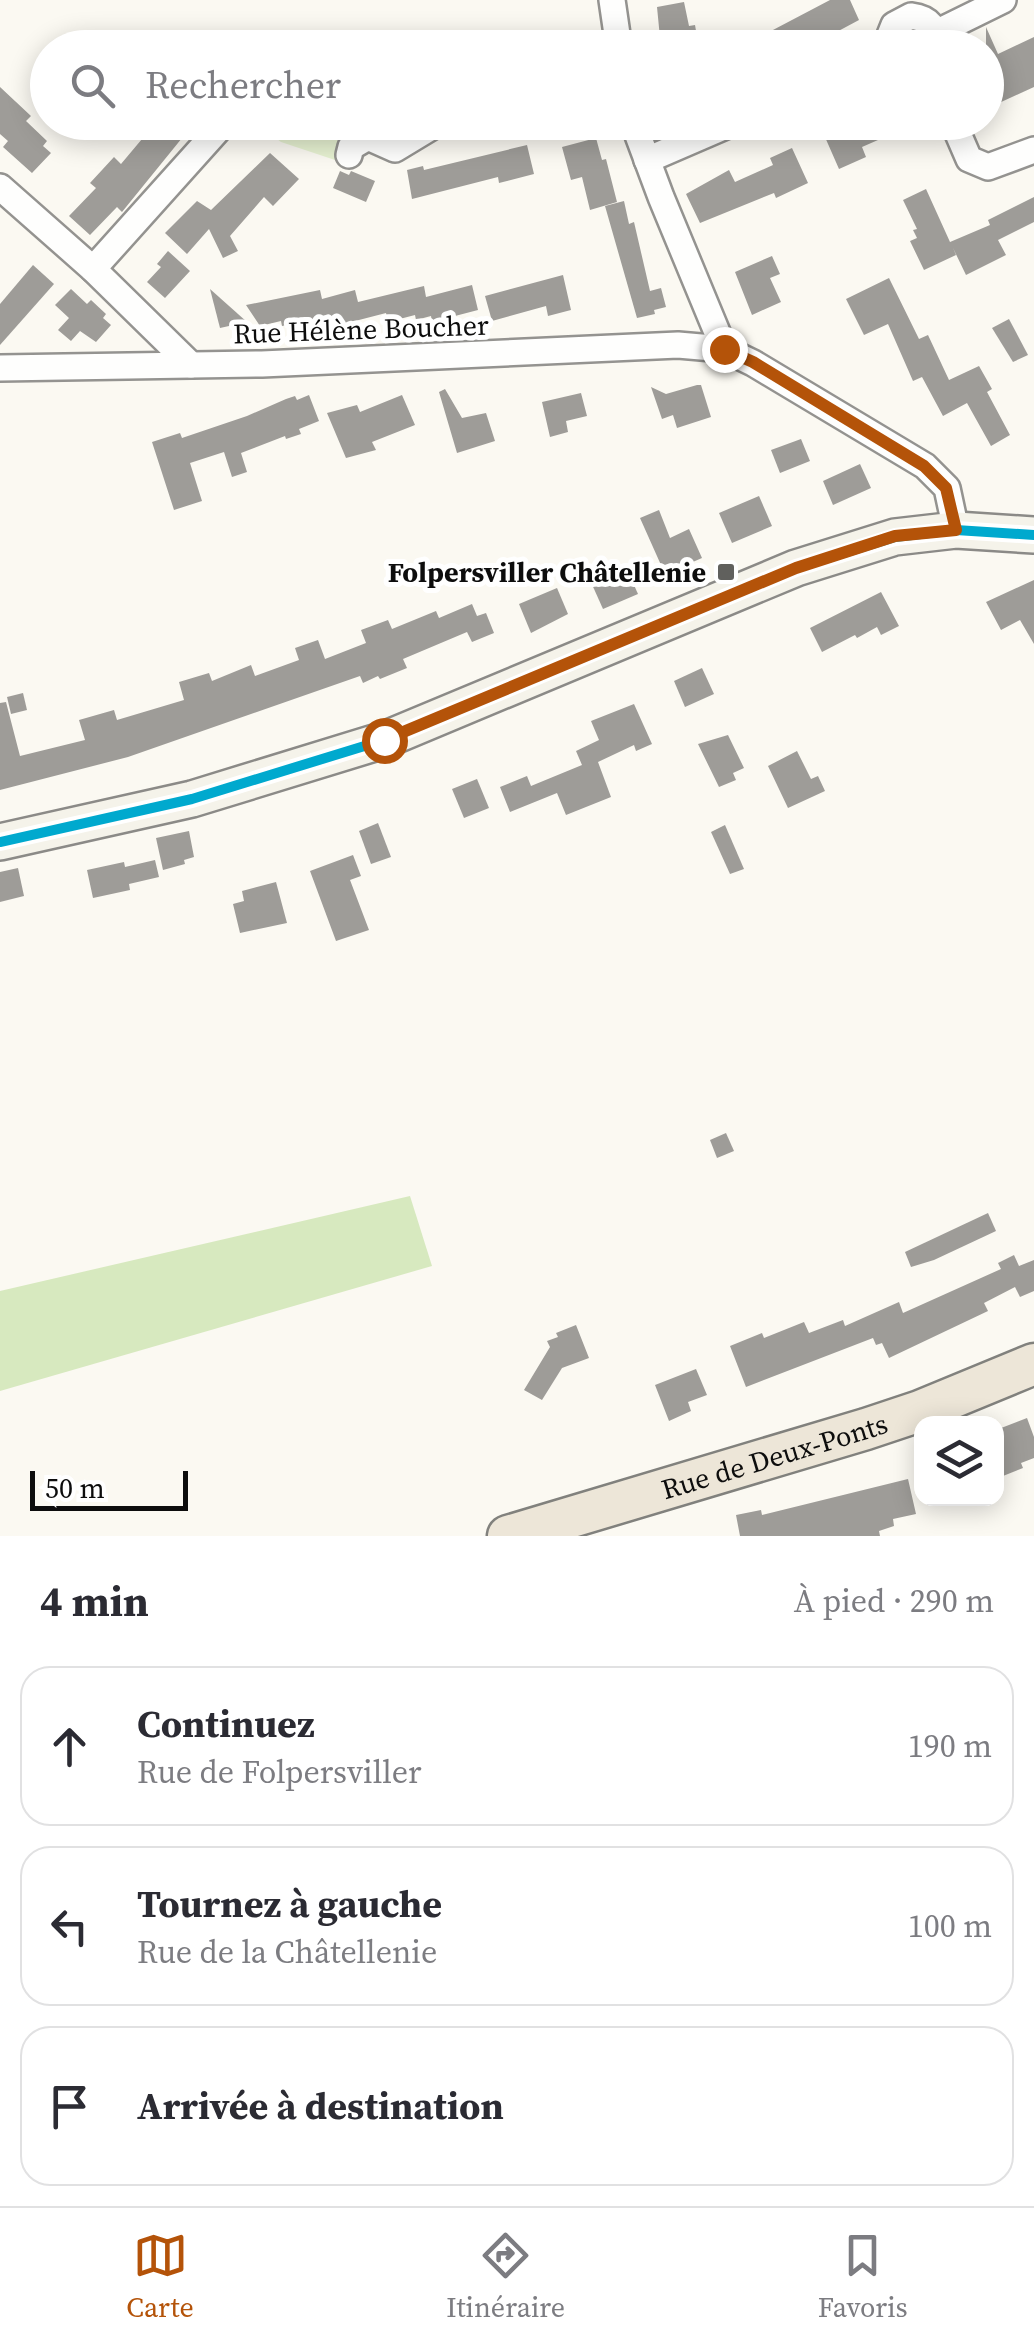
<!DOCTYPE html>
<html lang="fr">
<meta charset="utf-8">
<style>
:root{--surface:#fff;--page:#f2f2f3;--text:#2b2b33;--muted:#7c7c81;--line:#e1e1e2;--accent:#b45309}
body{margin:0;font-family:"Source Serif 4",serif;background:var(--page);color:var(--text)}
.controls{position:absolute;right:30px;bottom:30px;display:grid;overflow:hidden;border-radius:20px;box-shadow:0 5px 25px #0003}
.controls button{width:90px;height:90px;display:grid;place-items:center;padding:0;border:0;border-bottom:2px solid var(--line);background:var(--surface);color:var(--text);font:50px sans-serif}
.scale{position:absolute;left:30px;bottom:25px;width:158px;box-sizing:border-box;padding-left:10px;border:5px solid #0d0d0d;border-top:0;font-size:28px;line-height:35px;white-space:nowrap;color:#0d0d0d;-webkit-text-stroke:8px #fff;paint-order:stroke}
.stop{position:absolute;width:30px;height:30px;margin:-22px;border:8px solid #b45309;border-radius:50%;background:#fff}
.stop.end{background:#b45309;border-color:#fff;box-shadow:0 2px 10px #0008}
.list{margin:0;padding:0;list-style:none}
h2{display:flex;justify-content:space-between;align-items:center;height:130px;margin:0;padding:0 40px;font-size:42px}
h2 small{font-size:32px;font-weight:400;color:var(--muted)}
.list li{display:grid;grid-template-columns:65px 1fr auto;gap:30px;align-items:center;box-sizing:border-box;height:160px;margin:0 20px 20px;padding:0 20px;border:2px solid var(--line);border-radius:30px}
.list b{display:block;font-size:38px;white-space:nowrap}
.list p{margin:0;font-size:32px;white-space:nowrap;color:var(--muted)}
.list em{font-size:32px;font-style:normal;color:var(--muted)}
.icon{flex:none;width:55px;height:55px;fill:none;stroke:currentColor;stroke-width:2;stroke-linecap:round;stroke-linejoin:round}
.map{position:relative;flex:none;width:1034px;height:1536px;overflow:hidden}
.search{position:absolute;background:var(--surface);box-shadow:0 5px 25px #0003;left:30px;right:30px;top:30px;height:110px;display:flex;align-items:center;gap:25px;box-sizing:border-box;padding:0 35px;border-radius:55px;color:var(--muted);font-size:38px}
.sheet{height:670px;background:var(--surface)}
nav{display:flex;justify-content:space-around;align-items:center;box-sizing:border-box;height:140px;border-top:2px solid var(--line);background:var(--surface);font-size:28px;color:var(--muted)}
nav a{display:grid;justify-items:center;gap:5px}
nav .on{color:var(--accent)}
.map>svg:first-child{display:block}
</style>
<div class="map">
<svg width="1034" height="1536" viewBox="0 0 1034 1536">
<rect width="100%" height="100%" fill="#fbf9f2"/>
<polygon fill="#e6f1d1" points="256,123 345,123 348,139 338,161 281,142"/>
<polygon fill="#d7e9bf" points="410,1196 432,1266 0,1391 0,1291"/>
<g fill="#9e9c98">
<polygon points="830,0 850,0 859,20 816,43 818,48 739,48"/>
<polygon points="684,2 689,26 695,25 698,42 661,48 657,7"/>
<polygon points="986,27 998,54 1034,37 1034,87 986,109"/>
<polygon points="0,87 31,116 26,121 47,141 43,146 51,153 32,173 3,147 8,141 0,134"/>
<polygon points="142,122 195,122 122,212 117,207 90,235 69,216 96,188 90,183 114,157 121,164 142,139 133,131"/>
<polygon points="833,122 870,122 878,140 862,147 866,157 839,169 821,128"/>
<polygon points="596,138 602,160 606,159 617,202 590,210 582,177 571,180 562,147"/>
<polygon points="527,145 534,174 499,183 498,177 412,199 407,170 423,166 424,170"/>
<polygon points="792,148 808,183 776,198 774,193 700,223 686,194 729,170 735,182 773,165 770,158"/>
<polygon points="270,153 299,179 273,206 264,197 230,236 238,251 223,258 209,229 187,254 165,233 197,201 211,210"/>
<polygon points="340,171 349,175 351,171 375,181 366,202 333,188"/>
<polygon points="926,189 950,242 990,225 988,220 1034,197 1034,222 998,240 1006,255 966,275 953,248 956,255 924,270 910,241 917,238 913,230 917,229 903,200"/>
<polygon points="624,201 629,224 634,222 650,291 661,288 666,307 654,310 655,314 637,318 605,206"/>
<polygon points="168,251 190,271 165,298 147,282 161,267 157,264"/>
<polygon points="772,256 780,274 770,278 781,302 752,315 735,272"/>
<polygon points="33,265 54,284 0,345 0,304"/>
<polygon points="563,275 571,310 548,316 546,306 492,321 485,296"/>
<polygon points="889,278 919,339 928,335 949,380 979,366 992,389 987,392 1010,435 991,446 967,403 943,416 922,377 913,381 888,324 864,335 846,299"/>
<polygon points="472,285 478,310 432,322 431,316 416,320 415,315 388,322 386,313 328,328 325,317 282,326 281,321 260,326 246,305 320,290 322,299 355,290 358,302 424,286 426,297"/>
<polygon points="71,289 87,304 91,300 106,314 103,318 111,325 96,342 80,331 71,341 58,330 69,318 55,305"/>
<polygon points="210,289 247,322 220,328"/>
<polygon points="1009,319 1028,355 1013,362 992,328"/>
<polygon points="697,385 701,385 711,417 677,428 673,415 662,419 651,387 666,394"/>
<polygon points="445,389 462,418 486,413 495,441 457,453 439,392"/>
<polygon points="581,393 587,416 566,421 568,432 550,437 542,402"/>
<polygon points="309,395 319,421 299,429 301,434 286,439 285,436 241,453 247,472 232,477 224,452 190,463 202,501 174,510 152,442 180,433 182,438 247,416 286,399 295,396 297,400"/>
<polygon points="402,395 415,425 372,442 376,450 346,458 327,413 357,405 360,412"/>
<polygon points="801,439 810,461 780,473 771,450"/>
<polygon points="860,464 871,488 833,505 823,481"/>
<polygon points="759,496 772,526 732,543 719,513"/>
<polygon points="659,510 670,538 689,529 702,558 665,574 640,518"/>
<polygon points="625,565 638,594 603,609 590,580"/>
<polygon points="1034,580 1034,644 1020,620 1001,630 986,602"/>
<polygon points="557,588 568,614 531,633 519,604"/>
<polygon points="881,592 899,626 881,635 877,627 857,638 855,635 822,652 810,628"/>
<polygon points="472,604 477,616 486,613 494,633 472,642 467,632 403,659 407,668 380,679 378,676 363,683 360,676 128,757 0,790 0,703 6,702 20,756 85,740 79,720 114,710 117,720 184,700 179,682 209,673 212,681 251,665 255,676 299,660 295,648 318,640 325,659 366,643 361,630 388,620 392,629 436,611 439,618"/>
<polygon points="702,668 714,694 685,707 674,681"/>
<polygon points="23,693 27,710 11,714 7,697"/>
<polygon points="634,704 652,744 636,751 634,745 598,762 611,797 566,815 557,793 510,812 500,787 527,776 531,786 582,765 576,751 599,740 591,721"/>
<polygon points="728,735 744,768 733,773 736,780 719,787 698,744"/>
<polygon points="797,751 811,779 818,776 825,791 788,808 768,766"/>
<polygon points="477,779 489,808 464,818 452,789"/>
<polygon points="378,823 391,857 371,864 359,831"/>
<polygon points="725,825 744,869 730,874 711,832"/>
<polygon points="189,831 194,857 184,860 185,864 163,870 156,838"/>
<polygon points="353,855 361,876 350,880 369,930 336,941 310,871"/>
<polygon points="155,860 159,877 129,884 130,890 93,898 87,870 124,862 125,867"/>
<polygon points="18,868 24,896 0,902 0,872"/>
<polygon points="276,882 287,923 240,933 233,904 244,901 242,891"/>
<polygon points="726,1133 734,1151 717,1158 710,1140"/>
<polygon points="988,1213 996,1231 934,1260 911,1267 905,1252"/>
<polygon points="1014,1255 1019,1266 1034,1260 1034,1291 1020,1297 1015,1287 984,1303 988,1311 889,1358 882,1343 876,1345 873,1338 746,1387 730,1346 762,1333 764,1338 804,1322 809,1333 843,1320 845,1326 899,1302 903,1313 1001,1269 998,1263"/>
<polygon points="576,1325 589,1358 562,1368 542,1400 524,1390 550,1347 547,1341 558,1337 556,1333"/>
<polygon points="696,1369 707,1395 688,1402 691,1411 669,1421 655,1385"/>
<polygon points="1027,1418 1034,1437 1034,1458 1021,1463 1023,1468 1003,1476 996,1460 1003,1454 996,1430"/>
<polygon points="908,1479 916,1514 893,1519 894,1526 879,1531 880,1536 740,1536 736,1515 761,1510 762,1515"/>
</g>
<g fill="none" stroke-linecap="round" stroke-linejoin="round">
<defs>
<g id="street">
<polyline points="612,0 619,48"/>
<polyline points="936,33 1003,0"/>
<path d="M890 48 888 40 894 25 911 16C929 18 939 29 936 48"/>
<polyline points="633,122 661,197 724,349"/>
<polyline points="953,122 969,159 988,167 1034,150"/>
<polyline points="349,155 351,147 368,137 395,149 438,123"/>
<polyline points="647,160 735,122"/>
<polyline points="0,187 93,269 191,365"/>
<polyline points="93,269 225,122"/>
<polyline points="0,368 262,364 678,345 724,349 753,363 925,466 947,488 956,530"/>
</g>
<polyline id="secondary" points="0,842 192,799 384,740 796,568 895,537 956,530 1034,535"/>
<g id="primary">
<path id="s1" d="M508 1536 866 1429 920 1411 1034 1364"/>
</g>
</defs>
<use href="#street" stroke="#949390" stroke-width="30"/>
<use href="#secondary" stroke="#8b8a87" stroke-width="40"/>
<use href="#primary" stroke="#81817d" stroke-width="45"/>
<polyline stroke="#b8b8b6" stroke-width="4" stroke-dasharray="10 5" stroke-linecap="butt" points="246,132 331,134"/>
<use href="#street" stroke="#fefefd" stroke-width="25"/>
<use href="#secondary" stroke="#f5f3ea" stroke-width="35"/>
<use href="#primary" stroke="#ede6d8" stroke-width="40"/>
<defs>
<polyline id="bus-1" points="0,842 192,799 384,740 796,568 895,537 956,530 1034,535"/>
</defs>
<use href="#bus-1" stroke="#fff" stroke-width="18"/>
<use href="#bus-1" stroke="#00a9ce" stroke-width="10"/>
</g>
<g fill="none" stroke-linecap="round" stroke-linejoin="round">
<polyline stroke="#b45309" stroke-width="12" points="384,740 796,568 895,536 956,530 946,488 924,466 753,362 724,349"/>
</g>
<rect fill="#60605d" stroke="#fff" stroke-width="4" x="716" y="562" width="20" height="20" rx="5"/>
<g text-anchor="middle" dominant-baseline="central" stroke-width="10" stroke-linejoin="round" paint-order="stroke">
<g font-size="28" fill="#0d0d0d" stroke="#fff">
<text transform="translate(361 329) rotate(-2)">Rue Hélène Boucher</text>
<text stroke="none"><textPath href="#s1" startOffset="278">Rue de Deux-Ponts</textPath></text>
</g>
<g font-size="28" font-weight="bold" fill="#0d0d0d" stroke="#fff" text-anchor="end">
<text x="706" y="572">Folpersviller Châtellenie</text>
</g>
</g>
</svg>
<div class="controls">
<button><svg class="icon" aria-label="layers" viewBox="0 0 24 24"><path d="M12 4l9 5-9 5-9-5zM3 14l9 5 9-5"/></svg></button>
</div>
<div class="scale">50 m</div>
<div class="stop" style="left:384px;top:740px"></div>
<div class="stop end" style="left:724px;top:349px"></div>
<div class="search"><svg class="icon" aria-label="search" viewBox="0 0 24 24"><circle cx="10" cy="10" r="6"/><path d="M15 15l6 6"/></svg>Rechercher</div>
</div>
<section class="sheet">
<h2>4 min<small>À pied · 290 m</small></h2>
<ul class="list">
<li><svg class="icon" aria-label="ahead" viewBox="0 0 24 24"><path d="M12 20V5M6 11l6-6 6 6"/></svg><div><b>Continuez</b><p>Rue de Folpersviller</p></div><em>190 m</em></li>
<li><svg class="icon" aria-label="left" viewBox="0 0 24 24"><path d="M17 20v-9H6M10 6l-5 5 5 5"/></svg><div><b>Tournez à gauche</b><p>Rue de la Châtellenie</p></div><em>100 m</em></li>
<li><svg class="icon" aria-label="arrive" viewBox="0 0 24 24"><path d="M6 21V4h12l-3 4 3 4H6"/></svg><div><b>Arrivée à destination</b></div></li>
</ul>
</section>
<nav>
<a class="on"><svg class="icon" aria-label="map" viewBox="0 0 24 24"><path d="M3 6l6-2 6 2 6-2v14l-6 2-6-2-6 2zM9 4v14M15 6v14"/></svg>Carte</a>
<a><svg class="icon" aria-label="directions" viewBox="0 0 24 24"><path d="M12 3l9 9-9 9-9-9zM9 14v-3h6M13 9l2 2-2 2"/></svg>Itinéraire</a>
<a><svg class="icon" aria-label="saved" viewBox="0 0 24 24"><path d="M7 4h10v16l-5-4-5 4z"/></svg>Favoris</a>
</nav>
